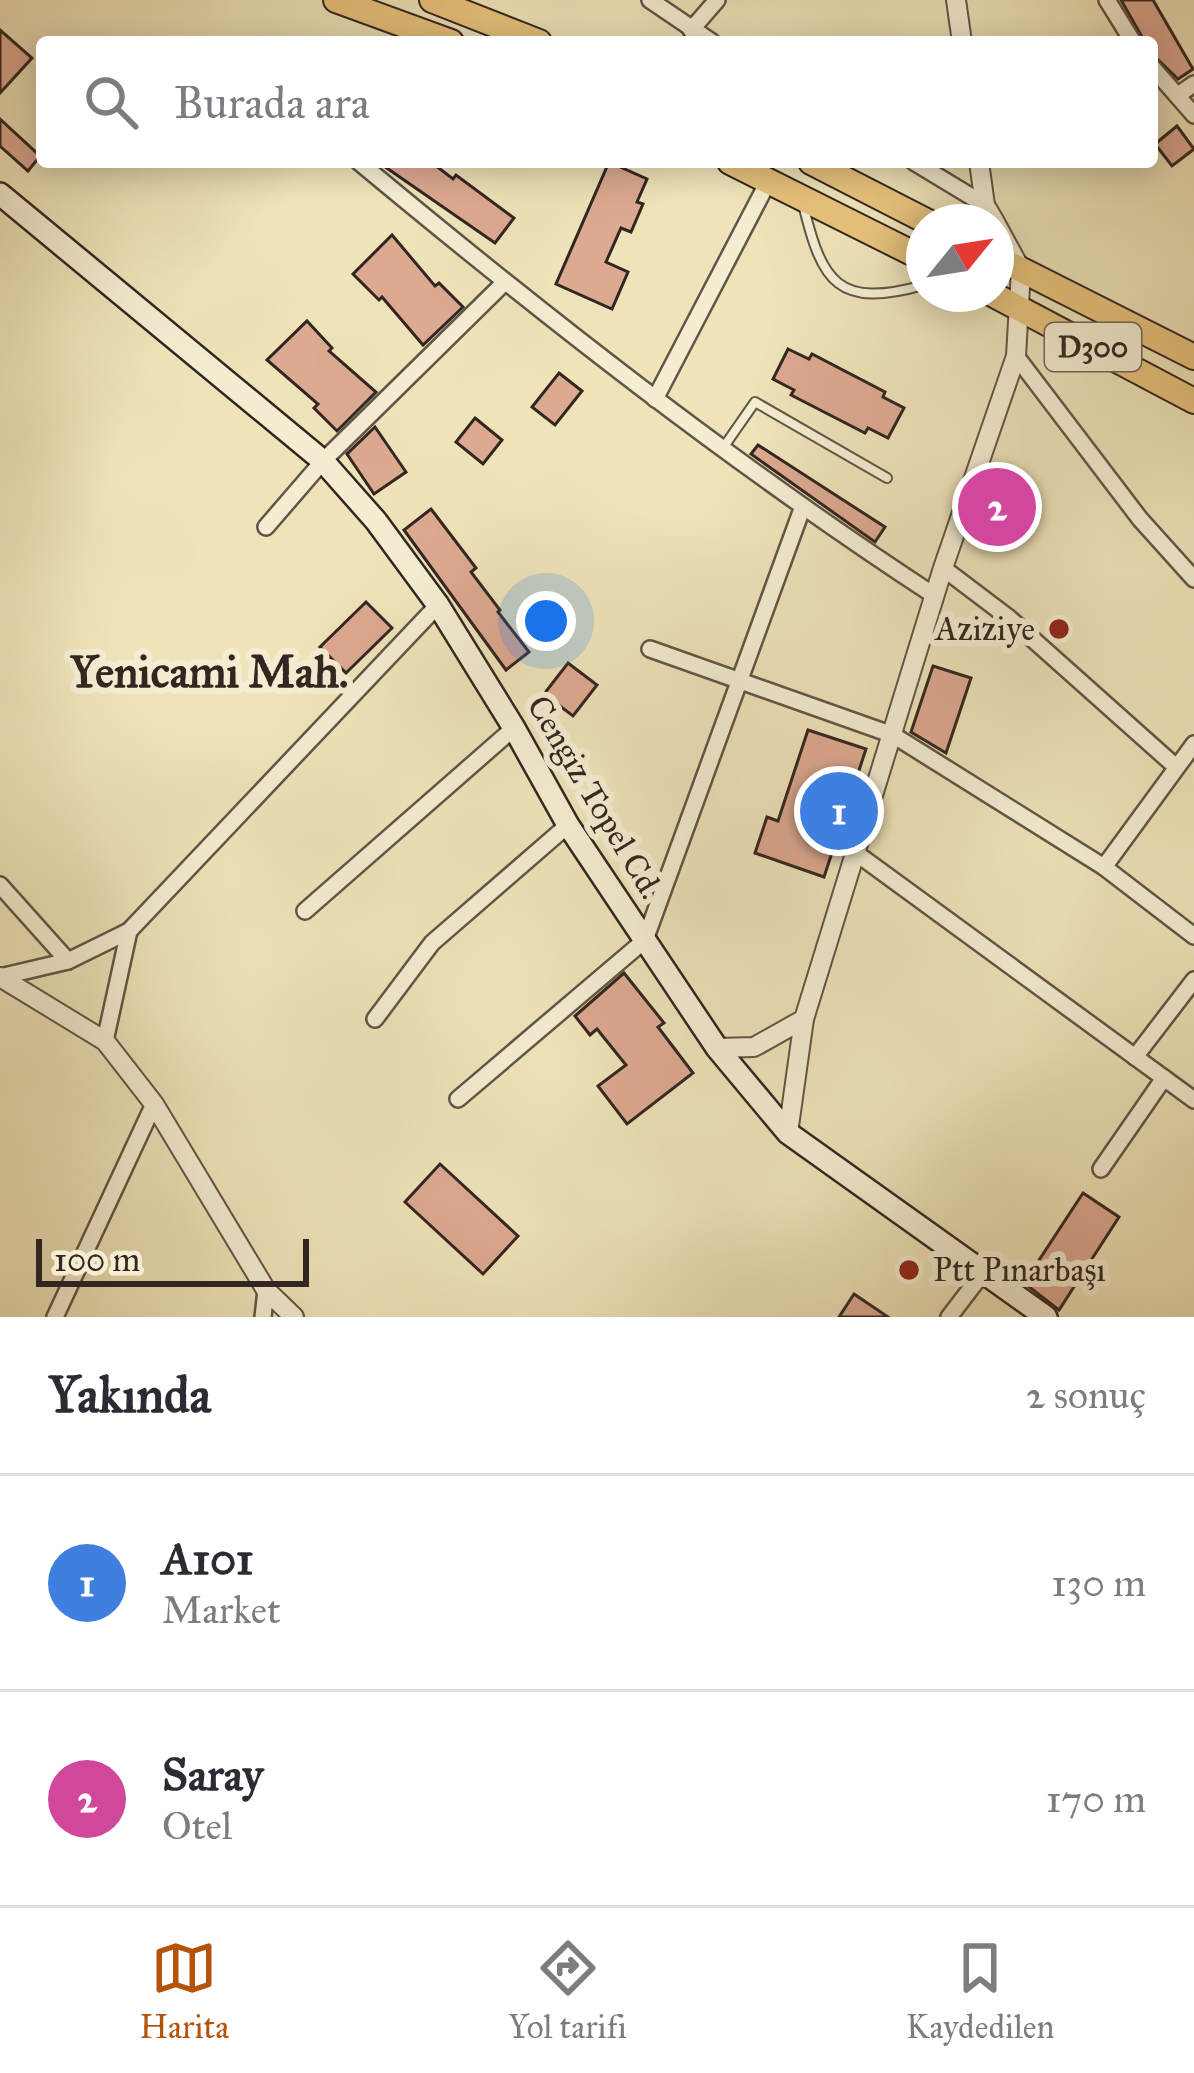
<!DOCTYPE html>
<html lang="tr">
<meta charset="utf-8">
<style>
:root{--surface:#fff;--page:#f7f7f7;--text:#2b2b33;--muted:#7c7c81;--line:#e1e1e2;--accent:#b45309}
body{margin:0;font-family:"IM FELL Great Primer",serif;background:var(--page);color:var(--text)}
.compass{position:absolute;left:906px;top:204px;width:108px;height:108px;border-radius:50%;background:var(--surface);box-shadow:0 6px 30px #0003;rotate:60deg}
.scale{position:absolute;left:36px;bottom:30px;width:273px;box-sizing:border-box;padding-left:12px;border:6px solid #332621;border-top:0;font-size:33px;line-height:42px;white-space:nowrap;color:#332621;-webkit-text-stroke:9px #f4edd2;paint-order:stroke}
.you{position:absolute;left:546px;top:621px;width:42px;height:42px;margin:-30px;border:9px solid #fff;border-radius:50%;background:#1a73e8;box-shadow:0 0 0 18px #1a73e833}
.badge{display:grid;place-items:center;width:78px;height:78px;border-radius:50%;background:var(--accent);color:#fff;font-size:39px;font-weight:700}
.pin{position:absolute;translate:-50% -50%;border:6px solid #fff;box-shadow:0 3px 12px #0006}
.list{margin:0;padding:0;list-style:none}
h2{display:flex;justify-content:space-between;align-items:center;height:156px;margin:0;padding:0 48px;font-size:51px}
h2 small{font-size:39px;font-weight:400;color:var(--muted)}
.list li{display:grid;grid-template-columns:78px 1fr auto;gap:36px;align-items:center;box-sizing:border-box;height:216px;padding:0 48px;border-top:3px solid var(--line)}
.list b{display:block;font-size:45px;white-space:nowrap}
.list p{margin:0;font-size:39px;white-space:nowrap;color:var(--muted)}
.list em{font-size:39px;font-style:normal;color:var(--muted)}
.icon{flex:none;width:66px;height:66px;fill:none;stroke:currentColor;stroke-width:2;stroke-linecap:round;stroke-linejoin:round}
.map{position:relative;flex:none;width:1194px;height:1317px;overflow:hidden}
.search{position:absolute;background:var(--surface);box-shadow:0 6px 30px #0003;left:36px;right:36px;top:36px;height:132px;display:flex;align-items:center;gap:30px;box-sizing:border-box;padding:0 42px;border-radius:12px;color:var(--muted);font-size:45px}
.sheet{height:588px;background:var(--surface)}
nav{display:flex;justify-content:space-around;align-items:center;box-sizing:border-box;height:168px;border-top:3px solid var(--line);background:var(--surface);font-size:33px;color:var(--muted)}
nav a{display:grid;justify-items:center;gap:6px}
nav .on{color:var(--accent)}
.map>svg:first-child{display:block}
</style>
<div class="map">
<svg width="1194" height="1317" viewBox="0 0 1194 1317">
<rect width="100%" height="100%" fill="#eee3b9"/>
<filter id="stains"><feTurbulence type="fractalNoise" baseFrequency=".00167" numOctaves="4"/><feColorMatrix values="0 0 0 0 .2 0 0 0 0 .09 0 0 0 0 .02 0 0 0 .5 -.17"/></filter>
<radialGradient id="worn" r=".72"><stop offset=".6" stop-color="#630" stop-opacity="0"/><stop offset="1" stop-color="#630" stop-opacity=".3"/></radialGradient>
<g fill="#dca991" stroke="#332621" stroke-width="3">
<polygon points="1121,0 1153,0 1193,69 1178,79 1153,55 1152,42 1145,42"/>
<polygon points="0,30 32,58 0,93"/>
<polygon points="0,119 40,156 28,171 0,146"/>
<polygon points="1177,126 1194,149 1172,166 1155,144"/>
<polygon points="378,162 431,162 453,179 456,175 514,218 495,243"/>
<polygon points="609,162 647,179 637,202 643,204 631,232 621,228 606,262 628,272 612,309 556,284"/>
<polygon points="392,235 435,286 439,283 463,307 423,345 382,297 379,300 353,274"/>
<polygon points="307,321 332,348 329,351 376,392 337,431 314,408 318,404 267,360"/>
<polygon points="788,349 809,359 812,354 885,392 883,397 904,408 888,438 868,428 865,433 791,395 794,390 773,379"/>
<polygon points="559,373 582,391 555,425 532,407"/>
<polygon points="475,418 502,440 483,464 456,442"/>
<polygon points="375,427 406,472 374,494 347,454"/>
<polygon points="758,445 885,527 875,542 751,454"/>
<polygon points="431,509 476,568 471,572 500,610 498,612 529,652 506,670 404,530"/>
<polygon points="366,602 392,628 346,673 320,647"/>
<polygon points="568,663 597,685 573,716 544,694"/>
<polygon points="933,666 971,678 946,753 911,732"/>
<polygon points="808,730 866,749 824,877 755,853 767,817 778,821"/>
<polygon points="624,973 664,1023 658,1027 693,1073 627,1124 598,1086 626,1065 597,1029 590,1035 575,1016"/>
<polygon points="440,1164 518,1236 483,1274 405,1202"/>
<polygon points="1083,1193 1119,1217 1059,1310 1024,1283"/>
<polygon points="854,1294 888,1317 839,1317"/>
</g>
<g fill="none" stroke-linecap="round" stroke-linejoin="round">
<defs>
<g id="service">
<path d="M803 204C822 283 838 309 924 285"/>
<polyline points="723,448 755,402 887,478"/>
</g>
<g id="minor">
<polyline points="650,0 712,42"/>
<polyline points="1107,0 1133,42"/>
<polyline points="691,30 717,0"/>
<polyline points="1152,67 1194,115"/>
<polyline points="1178,95 1194,84"/>
<path d="M359 162C544 316 733 464 935 596"/>
<polyline points="914,162 985,205"/>
<polyline points="1016,356 1140,519 1194,579"/>
<polyline points="655,399 769,180"/>
<polyline points="266,527 323,461 504,283"/>
<polyline points="943,568 1009,618 1175,766"/>
<polyline points="650,649 893,735 1104,867 1194,936"/>
<polyline points="856,853 1194,1100"/>
<polyline points="1104,867 1194,744"/>
<polyline points="0,885 68,961"/>
<polyline points="305,911 514,728"/>
<polyline points="0,977 68,961 129,931 438,605"/>
<polyline points="375,1019 432,943 568,825"/>
<polyline points="105,1041 129,931"/>
<polyline points="1135,1057 1194,980"/>
<polyline points="458,1099 645,940 802,509"/>
<polyline points="1101,1169 1164,1078"/>
<polyline points="55,1317 154,1104"/>
<polyline points="263,1317 266,1290"/>
<polyline points="949,1317 982,1274"/>
</g>
<g id="tertiary">
<polyline points="956,0 962,42"/>
<polyline points="979,162 985,205 995,222"/>
<polyline points="0,977 105,1041 154,1104 266,1290 294,1317"/>
<polyline points="717,1048 754,1047 804,1019"/>
<polyline points="788,1133 804,1019 943,568 1016,356 1021,270 996,224"/>
</g>
<polyline id="secondary" points="0,194 323,461 376,521 438,605 514,728 568,825 717,1048 788,1133 1046,1317"/>
<g id="trunk">
<polyline points="336,0 451,42"/>
<polyline points="432,0 539,42"/>
<polyline points="730,162 924,259"/>
<polyline points="811,162 928,222"/>
<polyline points="996,257 1194,357"/>
<polyline points="992,294 1194,401"/>
</g>
</defs>
<use href="#service" stroke="#625547" stroke-width="12"/>
<use href="#minor" stroke="#625547" stroke-width="20"/>
<use href="#tertiary" stroke="#625547" stroke-width="22"/>
<use href="#secondary" stroke="#332621" stroke-width="26"/>
<use href="#trunk" stroke="#332621" stroke-width="28"/>
<use href="#service" stroke="#f4edd2" stroke-width="8"/>
<use href="#minor" stroke="#f4edd2" stroke-width="15"/>
<use href="#tertiary" stroke="#f4edd2" stroke-width="18"/>
<use href="#secondary" stroke="#f4edd2" stroke-width="21"/>
<use href="#trunk" stroke="#e7c27c" stroke-width="24"/>
</g>
<g fill="#8f2418" stroke="#f4edd2" stroke-width="4.5">
<circle cx="1059" cy="629" r="12"/>
<circle cx="909" cy="1270" r="12"/>
</g>
<g text-anchor="middle" dominant-baseline="central" stroke-width="12" stroke-linejoin="round" paint-order="stroke">
<rect fill="#f4edd2" stroke="#6d6256" stroke-width="3" x="1045" y="323" width="96" height="48" rx="9"/>
<g font-size="30" font-weight="bold" fill="#332621">
<text x="1093" y="347">D300</text>
</g>
<g font-size="33" fill="#332621" stroke="#f4edd2" text-anchor="end">
<text x="1035" y="629">Aziziye</text>
<text x="933" y="1270" text-anchor="start">Ptt Pınarbaşı</text>
</g>
<g font-size="33" fill="#332621" stroke="#f4edd2">
<text transform="translate(595 797) rotate(59)">Cengiz Topel Cd.</text>
</g>
<g font-size="45" font-weight="bold" fill="#332621" stroke="#f4edd2">
<text x="209" y="671">Yenicami Mah.</text>
</g>
</g>
<rect width="100%" height="100%" filter="url(#stains)"/>
<rect width="100%" height="100%" fill="url(#worn)"/>
</svg>
<svg class="compass" viewBox="-18 -18 36 36"><path d="M0-13l5 13h-10z" fill="#e53935"/><path d="M0 13l5-13h-10z" fill="#7c7c81"/></svg>
<div class="scale">100 m</div>
<div class="you"></div>
<div class="pin badge" style="left:839px;top:811px;background:#3f7fe0">1</div>
<div class="pin badge" style="left:997px;top:507px;background:#d1479c">2</div>
<div class="search"><svg class="icon" aria-label="search" viewBox="0 0 24 24"><circle cx="10" cy="10" r="6"/><path d="M15 15l6 6"/></svg>Burada ara</div>
</div>
<section class="sheet">
<h2>Yakında<small>2 sonuç</small></h2>
<ul class="list">
<li><span class="badge" style="background:#3f7fe0">1</span><div><b>A101</b><p>Market</p></div><em>130 m</em></li>
<li><span class="badge" style="background:#d1479c">2</span><div><b>Saray</b><p>Otel</p></div><em>170 m</em></li>
</ul>
</section>
<nav>
<a class="on"><svg class="icon" aria-label="map" viewBox="0 0 24 24"><path d="M3 6l6-2 6 2 6-2v14l-6 2-6-2-6 2zM9 4v14M15 6v14"/></svg>Harita</a>
<a><svg class="icon" aria-label="directions" viewBox="0 0 24 24"><path d="M12 3l9 9-9 9-9-9zM9 14v-3h6M13 9l2 2-2 2"/></svg>Yol tarifi</a>
<a><svg class="icon" aria-label="saved" viewBox="0 0 24 24"><path d="M7 4h10v16l-5-4-5 4z"/></svg>Kaydedilen</a>
</nav>
